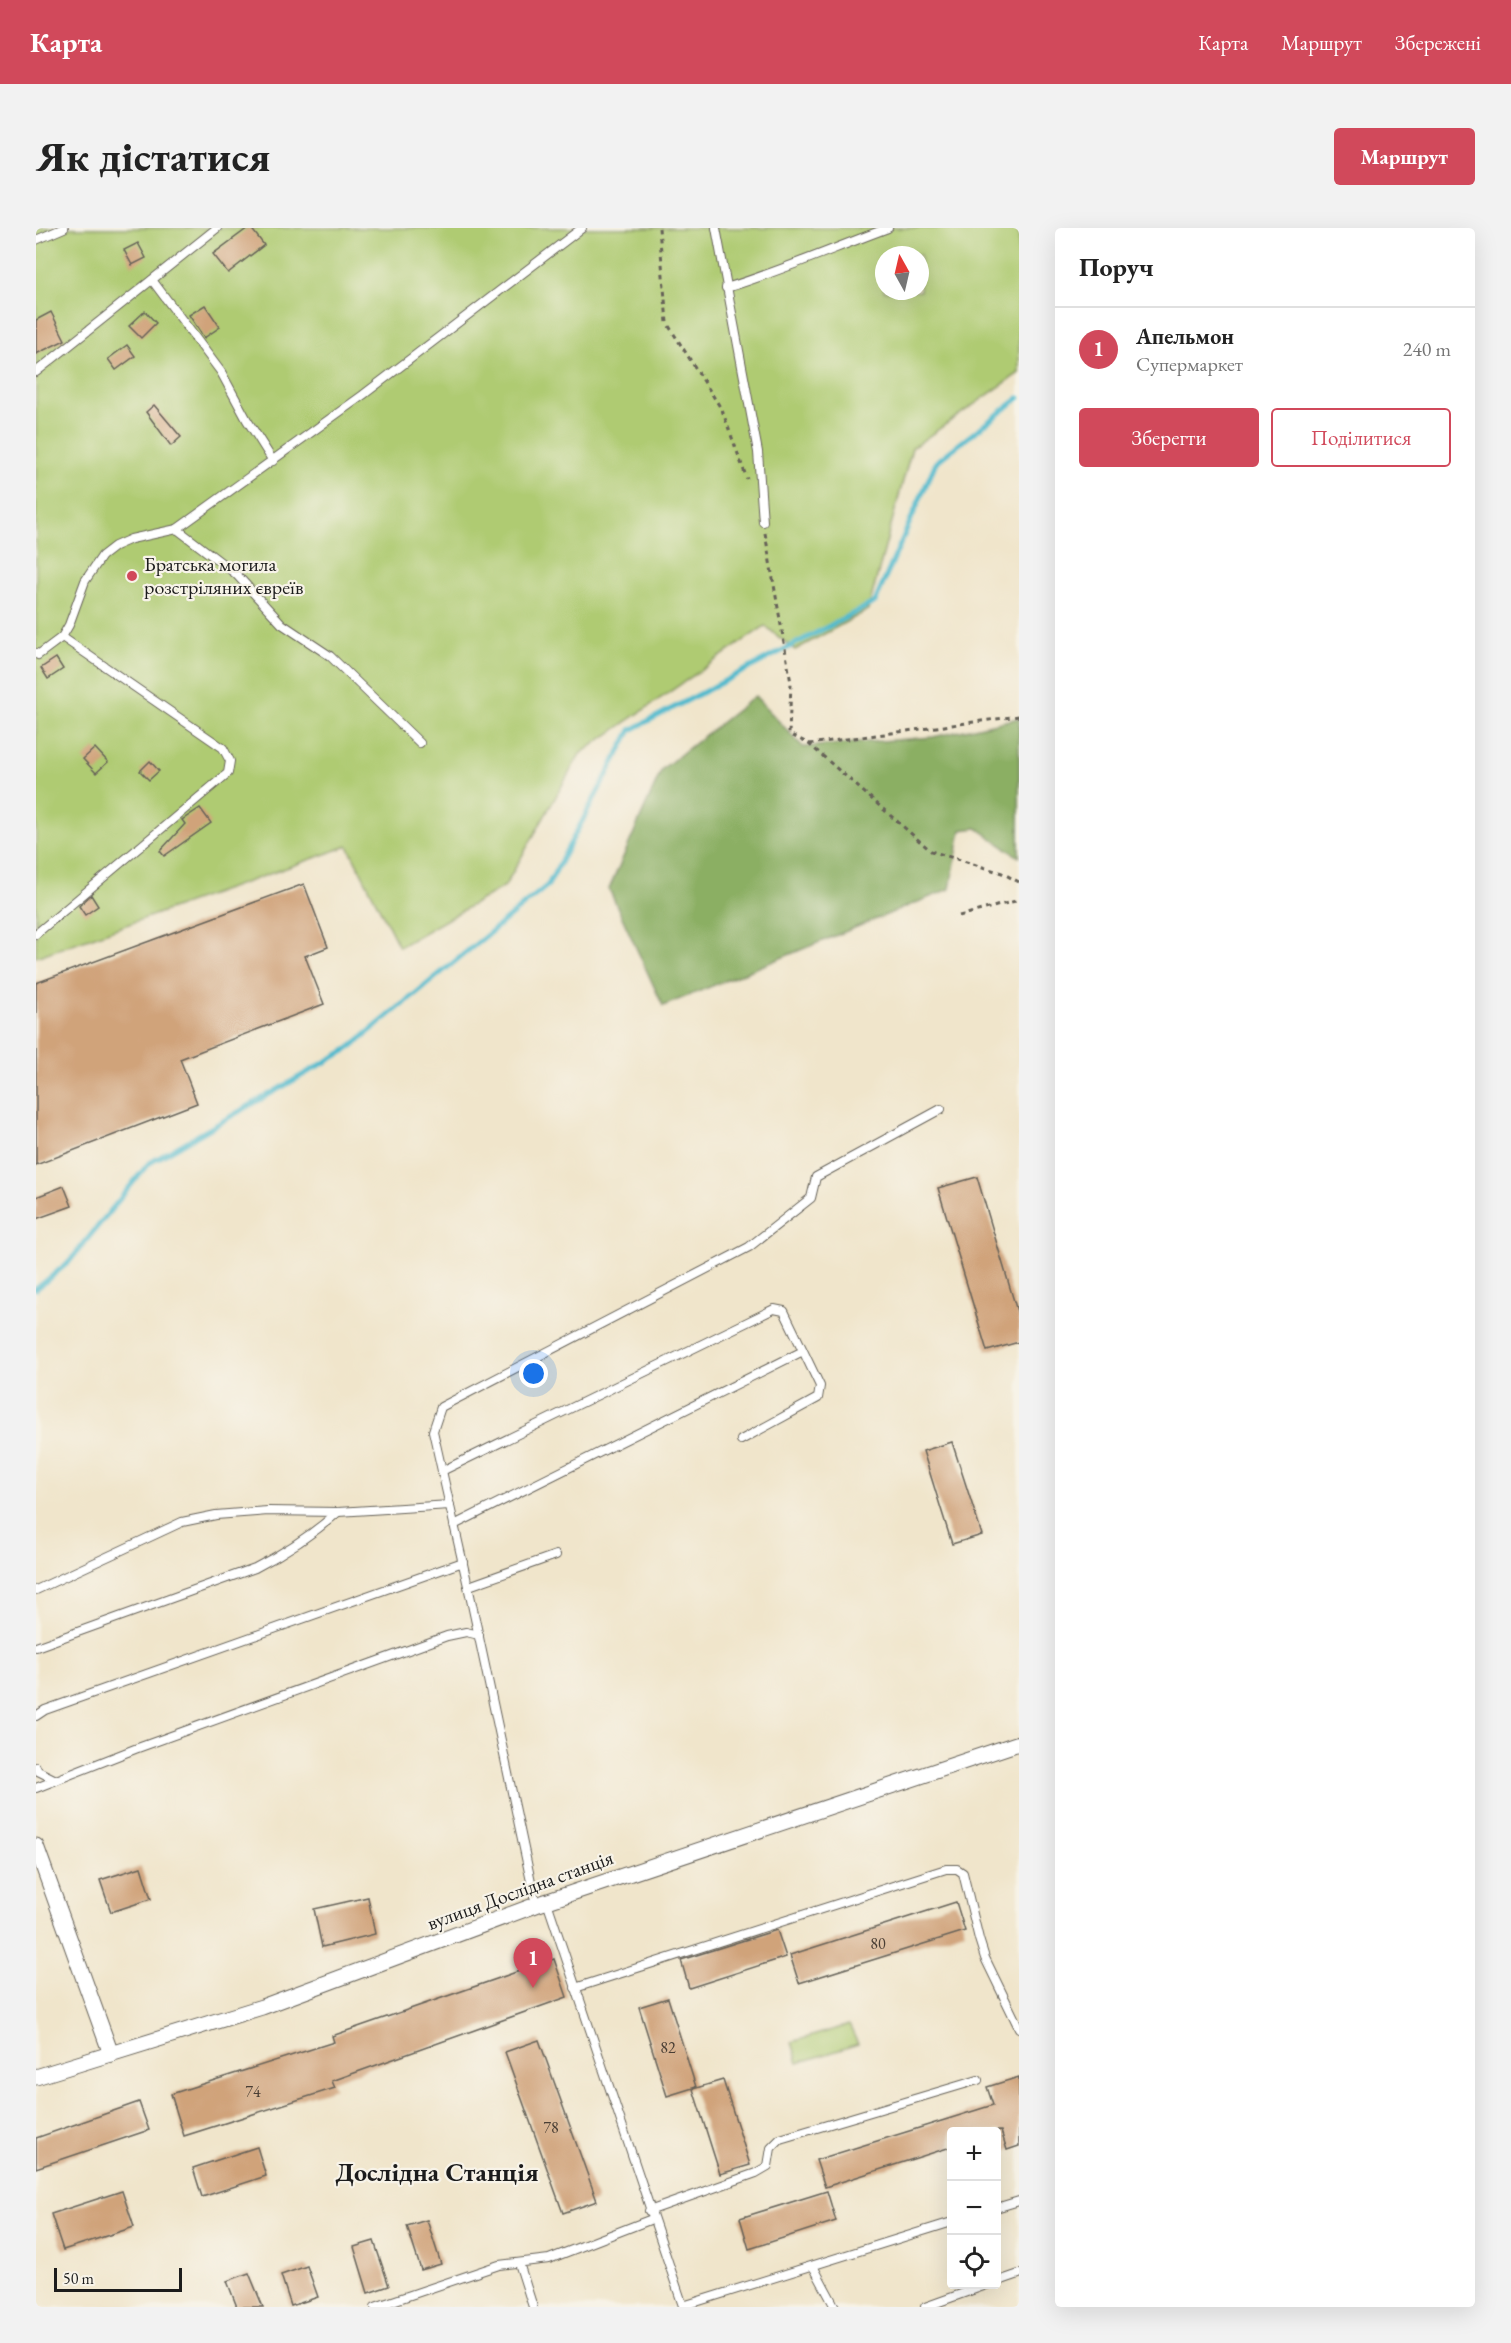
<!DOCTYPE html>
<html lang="uk">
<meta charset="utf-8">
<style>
:root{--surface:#fff;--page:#f2f2f2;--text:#222;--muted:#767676;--line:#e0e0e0;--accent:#d1495b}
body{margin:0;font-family:"EB Garamond",serif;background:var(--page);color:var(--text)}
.controls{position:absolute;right:18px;bottom:18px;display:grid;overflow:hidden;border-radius:6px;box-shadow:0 6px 24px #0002}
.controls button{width:54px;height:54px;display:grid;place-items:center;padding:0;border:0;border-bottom:2px solid var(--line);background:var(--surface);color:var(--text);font:30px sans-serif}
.compass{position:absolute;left:839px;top:18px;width:54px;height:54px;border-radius:50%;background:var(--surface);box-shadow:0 6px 24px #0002;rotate:352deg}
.scale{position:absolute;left:18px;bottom:15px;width:128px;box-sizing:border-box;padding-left:6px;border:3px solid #1c1c1c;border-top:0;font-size:16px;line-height:21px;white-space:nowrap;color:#1c1c1c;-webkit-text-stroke:4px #f7f3e8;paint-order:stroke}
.you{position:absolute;left:498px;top:1146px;width:21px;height:21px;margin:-15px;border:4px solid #fff;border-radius:50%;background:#1a73e8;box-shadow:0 0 0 9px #1a73e833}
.badge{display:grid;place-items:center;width:39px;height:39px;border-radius:50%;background:var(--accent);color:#fff;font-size:20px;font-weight:700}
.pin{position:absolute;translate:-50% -50px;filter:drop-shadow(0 2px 3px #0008)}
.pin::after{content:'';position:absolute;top:32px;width:21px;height:18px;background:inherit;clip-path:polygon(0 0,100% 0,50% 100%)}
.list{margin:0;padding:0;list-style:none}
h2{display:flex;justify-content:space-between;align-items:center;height:78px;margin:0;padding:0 24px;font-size:26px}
h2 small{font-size:20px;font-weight:400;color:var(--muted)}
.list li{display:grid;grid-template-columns:39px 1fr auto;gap:18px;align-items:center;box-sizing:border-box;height:84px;padding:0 24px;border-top:2px solid var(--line)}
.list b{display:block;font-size:22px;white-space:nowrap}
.list p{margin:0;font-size:20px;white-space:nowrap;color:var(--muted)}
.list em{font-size:20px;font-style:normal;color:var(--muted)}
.actions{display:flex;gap:12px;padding:18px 24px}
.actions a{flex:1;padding:14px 0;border:2px solid var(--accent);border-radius:6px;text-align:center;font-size:21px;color:var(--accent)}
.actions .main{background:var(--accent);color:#fff}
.icon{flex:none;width:33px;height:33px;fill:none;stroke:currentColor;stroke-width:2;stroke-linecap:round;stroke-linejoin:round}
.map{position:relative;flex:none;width:983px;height:2079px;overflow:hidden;border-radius:6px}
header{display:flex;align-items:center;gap:36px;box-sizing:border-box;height:84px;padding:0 30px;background:var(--accent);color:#fff}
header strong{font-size:28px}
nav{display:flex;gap:33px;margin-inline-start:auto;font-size:21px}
.intro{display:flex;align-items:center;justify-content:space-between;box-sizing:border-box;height:144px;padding:0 36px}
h1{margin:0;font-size:42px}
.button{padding:15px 27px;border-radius:6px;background:var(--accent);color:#fff;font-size:21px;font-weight:700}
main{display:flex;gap:36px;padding:0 36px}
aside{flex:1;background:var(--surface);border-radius:6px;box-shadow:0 6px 24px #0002}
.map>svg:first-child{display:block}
</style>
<header>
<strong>Карта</strong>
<nav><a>Карта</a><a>Маршрут</a><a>Збережені</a></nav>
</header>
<div class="intro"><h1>Як дістатися</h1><a class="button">Маршрут</a></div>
<main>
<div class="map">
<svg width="983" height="2079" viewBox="0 0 983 2079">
<rect width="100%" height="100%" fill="#f7f3e8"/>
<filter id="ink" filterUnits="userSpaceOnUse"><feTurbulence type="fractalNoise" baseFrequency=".0167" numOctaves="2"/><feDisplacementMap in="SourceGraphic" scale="12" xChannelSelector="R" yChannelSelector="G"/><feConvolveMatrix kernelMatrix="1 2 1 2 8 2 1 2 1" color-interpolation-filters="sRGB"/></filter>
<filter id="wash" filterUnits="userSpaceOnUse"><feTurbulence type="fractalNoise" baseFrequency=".008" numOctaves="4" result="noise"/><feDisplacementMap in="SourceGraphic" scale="24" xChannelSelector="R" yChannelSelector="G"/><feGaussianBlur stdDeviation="1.35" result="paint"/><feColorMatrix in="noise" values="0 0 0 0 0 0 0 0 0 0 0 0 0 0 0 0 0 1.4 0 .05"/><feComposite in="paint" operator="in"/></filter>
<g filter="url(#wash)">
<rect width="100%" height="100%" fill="#f0e5cb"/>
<g fill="#afcb72" stroke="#667447" stroke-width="1.5" fill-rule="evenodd">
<path d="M0 0H983V145L876 220 832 382 759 422 729 398 544 526 469 658 363 719 312 618 0 729ZM848 27H884V63H848Z"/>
<polygon points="813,1797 822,1816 762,1835 756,1814"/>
</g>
<polygon fill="#8baf64" stroke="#546640" stroke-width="1.5" points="719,468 767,519 897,509 983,490 983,629 941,600 925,602 914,661 627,778 573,661 626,541"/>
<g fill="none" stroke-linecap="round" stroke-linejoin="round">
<polyline stroke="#50bacd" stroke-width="5" points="0,1061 33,1034 112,936 312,821 512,657 595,502 839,374 900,234 983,170"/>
</g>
<g id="blocks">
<g fill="#d0a37a">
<polygon points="212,0 215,0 228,17 192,45 177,26"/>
<polygon points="102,15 110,30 96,37 88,22"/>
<polygon points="169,77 184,99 168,110 153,87"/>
<polygon points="109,83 120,95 105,110 93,98"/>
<polygon points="15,84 29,112 0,126 0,92"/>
<polygon points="91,117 99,128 80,142 72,131"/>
<polygon points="118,177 145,209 135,218 110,184"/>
<polygon points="20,430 27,441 12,451 5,440"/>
<polygon points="59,520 72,534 60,545 47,531"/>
<polygon points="114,533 123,543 113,552 104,543"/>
<polygon points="164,580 175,595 128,628 124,623 149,596 146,592"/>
<polygon points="268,656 292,719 269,728 288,776 144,831 161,875 0,937 0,755"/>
<polygon points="55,667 62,678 49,687 43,678"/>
<polygon points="941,949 983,1090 983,1114 951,1123 902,960"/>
<polygon points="28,958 36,978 0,991 0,969"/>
<polygon points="916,1214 946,1307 916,1316 887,1223"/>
<polygon points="105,1639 115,1671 75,1684 64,1652"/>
<polygon points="332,1669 339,1706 286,1719 278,1681"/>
<polygon points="920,1674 929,1703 763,1755 754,1727"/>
<polygon points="741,1702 750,1729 653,1760 645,1732"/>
<polygon points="518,1731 531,1769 296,1853 299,1860 148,1908 135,1866 298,1814 296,1808"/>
<polygon points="632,1770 660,1859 631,1868 603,1779"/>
<polygon points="503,1812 561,1973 527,1985 469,1824"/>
<polygon points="983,1849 983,1918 971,1922 965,1903 915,1904 915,1919 789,1959 780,1932 957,1877 951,1859"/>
<polygon points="687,1852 714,1937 684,1946 657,1861"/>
<polygon points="103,1874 113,1902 0,1940 0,1910"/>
<polygon points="221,1919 230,1948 166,1969 157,1940"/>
<polygon points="86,1963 98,1999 27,2022 15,1986"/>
<polygon points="791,1963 800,1993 713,2021 704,1990"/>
<polygon points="391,1992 405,2036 385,2042 371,1998"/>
<polygon points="338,2013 353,2058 332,2065 318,2019"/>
<polygon points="271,2038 282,2069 255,2078 245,2047"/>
<polygon points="213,2045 227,2079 201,2079 191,2053"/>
</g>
</g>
</g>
<g filter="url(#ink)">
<use href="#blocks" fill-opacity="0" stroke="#666259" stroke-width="1.5"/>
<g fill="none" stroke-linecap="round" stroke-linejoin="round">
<defs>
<g id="service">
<polyline points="680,0 722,224 727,294"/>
<polyline points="0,12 28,0"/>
<polyline points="116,52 185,144 211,192 237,233"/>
<path d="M690 60C745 43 798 20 852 0"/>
<polyline points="0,144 181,0"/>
<polyline points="141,301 200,346 246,396 294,428 384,515"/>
<polyline points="0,425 2,427 26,409 33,397 49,353 66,328 79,318 95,311 141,301 327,167 546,0"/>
<polyline points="0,706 192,545 194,533 187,520 26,409"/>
<polyline points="406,1243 738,1081 748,1083 784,1158 782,1170 705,1212"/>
<polyline points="418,1297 767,1123"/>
<polyline points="433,1358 520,1327"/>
<polyline points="0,1362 146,1294 180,1287 232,1283 302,1284 414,1277"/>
<path d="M0 1419 219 1340C250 1324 276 1307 302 1284"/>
<polyline points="0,1488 9,1482 427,1334"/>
<polyline points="0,1539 2,1543 20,1552"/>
<polyline points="0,1560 99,1521 411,1408 430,1404 443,1407"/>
<polyline points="511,1674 647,2078 916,1994"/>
<polyline points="500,1677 434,1367 397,1203 405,1179 713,1019 775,970 780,949 905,881"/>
<polyline points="539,1760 910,1641 921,1641 927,1645 943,1711 949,1730 983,1800"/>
<polyline points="960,1980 983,1973"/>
<polyline points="613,1983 720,1945 732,1938 735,1920 744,1911 942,1852"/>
<polyline points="483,2035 497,2079"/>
<polyline points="777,2038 799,2079"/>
<polyline points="960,2054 983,2046"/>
<polyline points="339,2079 463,2037 513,2031 616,1991"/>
<polyline points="889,2079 953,2056"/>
</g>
<g id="minor">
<polyline points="0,1618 75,1826"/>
<polyline points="0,1849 226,1779 500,1677 983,1515"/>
</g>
</defs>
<use href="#service" stroke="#666259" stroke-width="10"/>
<use href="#minor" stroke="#666259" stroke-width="17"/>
<g stroke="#666259" stroke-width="3" stroke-dasharray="4.5 4.5" stroke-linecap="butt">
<polyline points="623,0 631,95 686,182 711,251"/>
<polyline points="729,305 755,455 753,506 773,516 895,623 966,645 983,654"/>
<polyline points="773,516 983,488"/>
<polyline points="923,688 983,672"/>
</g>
<use href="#service" stroke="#fff" stroke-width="8"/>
<use href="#minor" stroke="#fff" stroke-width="15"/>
</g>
</g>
<circle fill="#d1495b" stroke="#f7f3e8" stroke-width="2" cx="96" cy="348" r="6"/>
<g text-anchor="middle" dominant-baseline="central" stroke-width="4.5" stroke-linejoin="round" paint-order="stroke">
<g font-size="16" fill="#493e34">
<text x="842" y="1715">80</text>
<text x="632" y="1819">82</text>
<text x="217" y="1863">74</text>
<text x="515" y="1899">78</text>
</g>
<g font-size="20" fill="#1c1c1c" stroke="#f7f3e8" text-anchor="start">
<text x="108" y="336">Братська могила<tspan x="108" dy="23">розстріляних євреїв</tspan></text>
</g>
<g font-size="20" fill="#1c1c1c" stroke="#f7f3e8">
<text transform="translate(484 1662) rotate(-20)">вулиця Дослідна станція</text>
</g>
<g font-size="26" font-weight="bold" fill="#1c1c1c" stroke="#f7f3e8">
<text x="401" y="1944">Дослідна Станція</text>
</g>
</g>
</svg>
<div class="controls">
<button>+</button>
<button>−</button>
<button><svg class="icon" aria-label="locate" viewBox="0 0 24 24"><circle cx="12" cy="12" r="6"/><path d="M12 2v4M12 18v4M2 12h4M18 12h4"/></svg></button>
</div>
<svg class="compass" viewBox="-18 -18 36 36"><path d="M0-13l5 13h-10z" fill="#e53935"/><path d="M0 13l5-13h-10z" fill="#767676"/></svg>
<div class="scale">50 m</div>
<div class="you"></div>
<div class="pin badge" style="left:497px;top:1760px">1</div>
</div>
<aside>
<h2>Поруч<small></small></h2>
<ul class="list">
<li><span class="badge">1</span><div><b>Апельмон</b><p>Супермаркет</p></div><em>240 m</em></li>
</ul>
<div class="actions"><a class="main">Зберегти</a><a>Поділитися</a></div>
</aside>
</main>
